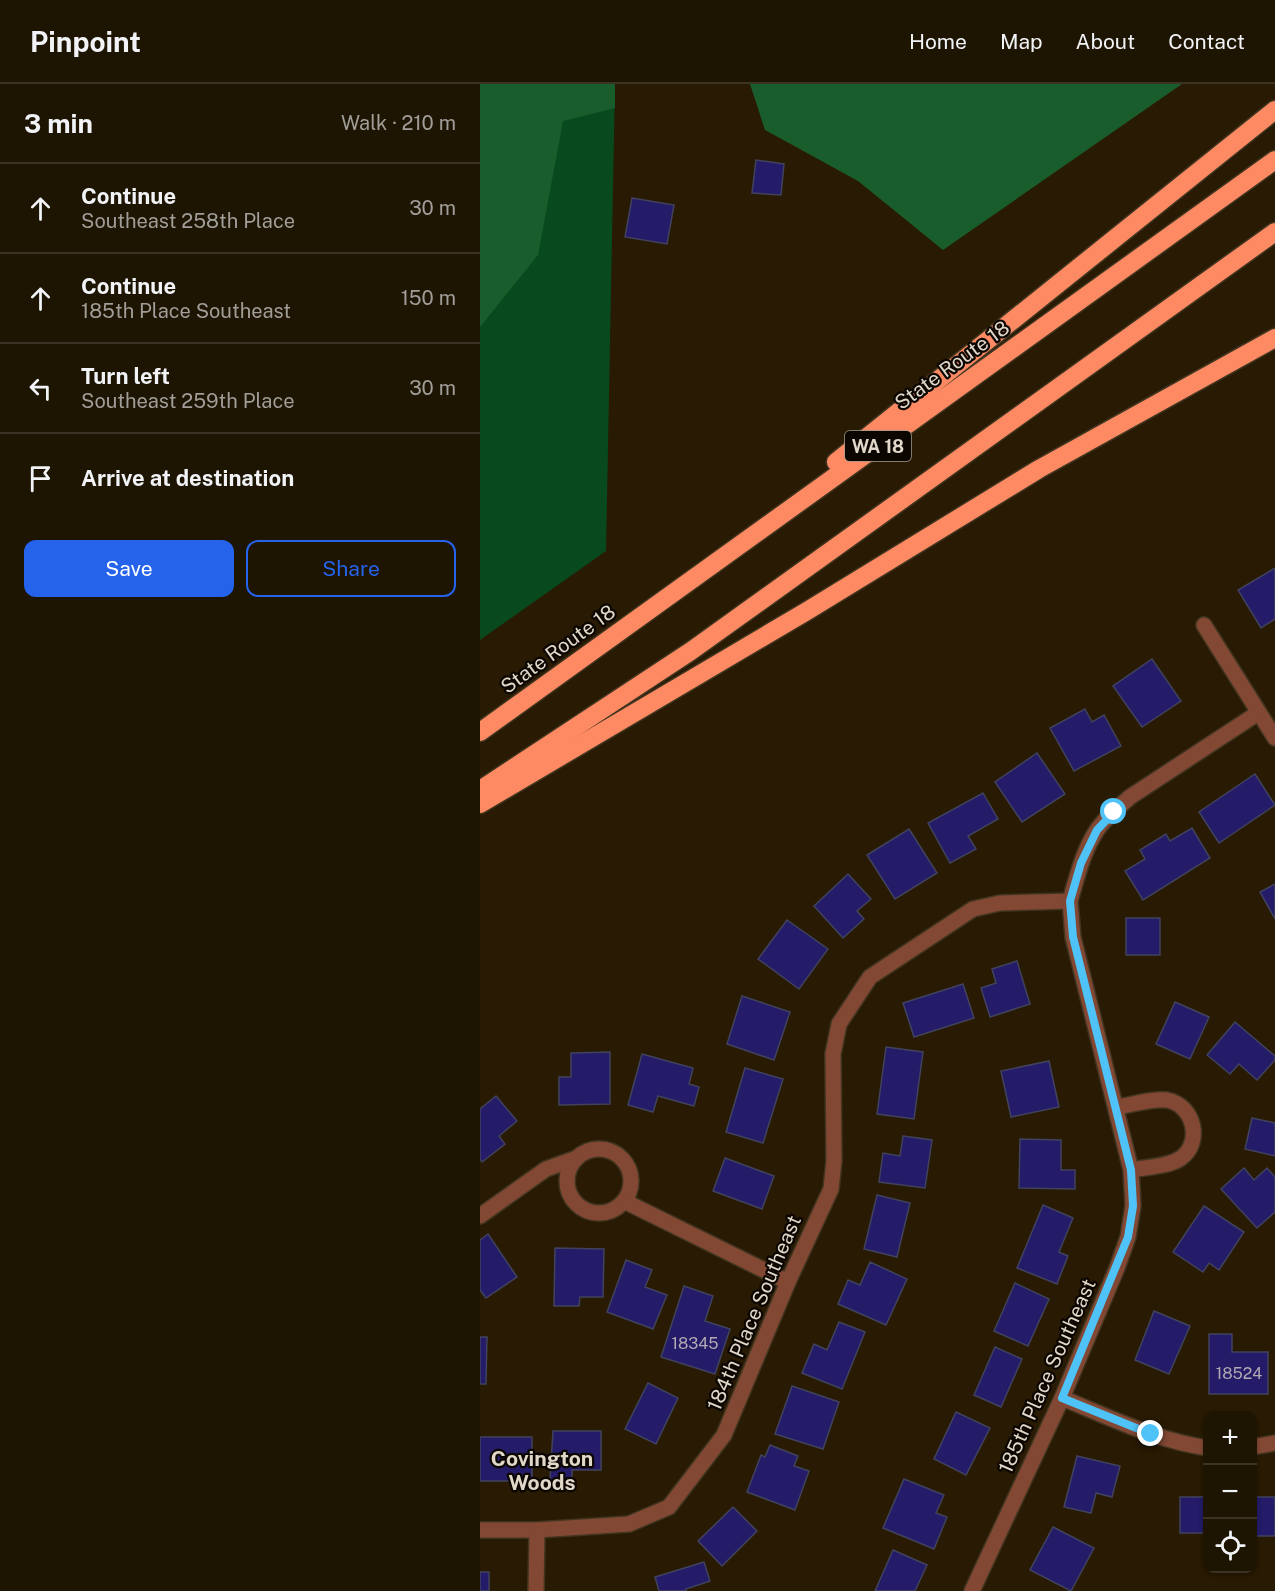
<!DOCTYPE html>
<meta charset="utf-8">
<style>
:root{--surface:#1e1402;--page:#2b2111;--text:#f1f3f6;--muted:#a19e99;--line:#3c3324;--accent:#2563eb}
body{margin:0;font-family:"Public Sans",sans-serif;background:var(--page);color:var(--text)}
.controls{position:absolute;right:18px;bottom:18px;display:grid;overflow:hidden;border-radius:12px;box-shadow:0 2px 4px #0004}
.controls button{width:54px;height:54px;display:grid;place-items:center;padding:0;border:0;border-bottom:2px solid var(--line);background:var(--surface);color:var(--text);font:30px sans-serif}
.stop{position:absolute;width:18px;height:18px;margin:-14px;border:4px solid #4fc3f7;border-radius:50%;background:#fff}
.stop.end{background:#4fc3f7;border-color:#fff;box-shadow:0 2px 6px #0008}
.list{margin:0;padding:0;list-style:none}
h2{display:flex;justify-content:space-between;align-items:center;height:78px;margin:0;padding:0 24px;font-size:26px}
h2 small{font-size:20px;font-weight:400;color:var(--muted)}
.list li{display:grid;grid-template-columns:39px 1fr auto;gap:18px;align-items:center;box-sizing:border-box;height:90px;padding:0 24px;border-top:2px solid var(--line)}
.list b{display:block;font-size:22px;white-space:nowrap}
.list p{margin:0;font-size:20px;white-space:nowrap;color:var(--muted)}
.list em{font-size:20px;font-style:normal;color:var(--muted)}
.actions{display:flex;gap:12px;padding:18px 24px}
.actions a{flex:1;padding:14px 0;border:2px solid var(--accent);border-radius:12px;text-align:center;font-size:21px;color:var(--accent)}
.actions .main{background:var(--accent);color:#fff}
.icon{flex:none;width:33px;height:33px;fill:none;stroke:currentColor;stroke-width:2;stroke-linecap:round;stroke-linejoin:round}
.map{position:relative;flex:none;width:795px;height:1507px;overflow:hidden}
header{display:flex;align-items:center;gap:36px;box-sizing:border-box;height:84px;padding:0 30px;background:var(--surface);border-bottom:2px solid var(--line)}
header strong{font-size:28px}
nav{display:flex;gap:33px;margin-inline-start:auto;font-size:21px}
main{display:flex}
aside{flex:1;background:var(--surface)}
.map>svg:first-child{display:block}
</style>
<header>
<strong>Pinpoint</strong>
<nav><a>Home</a><a>Map</a><a>About</a><a>Contact</a></nav>
</header>
<main>
<aside>
<h2>3 min<small>Walk · 210 m</small></h2>
<ul class="list">
<li><svg class="icon" aria-label="ahead" viewBox="0 0 24 24"><path d="M12 20V5M6 11l6-6 6 6"/></svg><div><b>Continue</b><p>Southeast 258th Place</p></div><em>30 m</em></li>
<li><svg class="icon" aria-label="ahead" viewBox="0 0 24 24"><path d="M12 20V5M6 11l6-6 6 6"/></svg><div><b>Continue</b><p>185th Place Southeast</p></div><em>150 m</em></li>
<li><svg class="icon" aria-label="left" viewBox="0 0 24 24"><path d="M17 20v-9H6M10 6l-5 5 5 5"/></svg><div><b>Turn left</b><p>Southeast 259th Place</p></div><em>30 m</em></li>
<li><svg class="icon" aria-label="arrive" viewBox="0 0 24 24"><path d="M6 21V4h12l-3 4 3 4H6"/></svg><div><b>Arrive at destination</b></div></li>
</ul>
<div class="actions"><a class="main">Save</a><a>Share</a></div>
</aside>
<div class="map">
<svg width="795" height="1507" viewBox="0 0 795 1507">
<rect width="100%" height="100%" fill="#281a03"/>
<polygon fill="#084a1d" points="0,0 135,0 126,467 0,556"/>
<g fill="#1a5d2c">
<polygon points="0,0 135,0 135,24 83,37 58,171 0,243"/>
<polygon points="270,0 702,0 463,166 378,97 285,46"/>
</g>
<g fill="#241b69" stroke="#41435d" stroke-width="1.5">
<polygon points="276,76 304,80 301,111 272,109"/>
<polygon points="152,114 194,121 187,160 145,153"/>
<polygon points="795,484 795,535 781,544 758,506"/>
<polygon points="672,575 701,617 662,643 633,602"/>
<polygon points="605,625 612,638 624,631 641,662 594,687 570,644"/>
<polygon points="557,669 585,710 542,738 515,698"/>
<polygon points="775,690 795,721 739,759 719,728"/>
<polygon points="503,709 518,735 488,752 496,765 470,779 448,739"/>
<polygon points="712,744 730,774 663,816 645,787 665,775 660,766 686,750 690,757"/>
<polygon points="429,745 457,789 415,815 387,771"/>
<polygon points="368,790 391,815 377,827 384,835 363,854 334,822"/>
<polygon points="795,800 795,835 780,808"/>
<rect x="646" y="834" width="34" height="37"/>
<polygon points="307,836 348,865 319,905 278,875"/>
<polygon points="537,877 550,920 510,933 501,904 516,899 512,885"/>
<polygon points="483,900 494,934 434,953 423,919"/>
<polygon points="262,912 310,928 294,976 247,960"/>
<polygon points="695,918 729,933 710,975 676,960"/>
<polygon points="755,938 795,972 795,976 777,996 759,980 750,990 727,971"/>
<polygon points="406,963 443,968 434,1035 397,1030"/>
<polygon points="130,968 130,1020 79,1021 79,993 91,993 91,969"/>
<polygon points="162,970 213,984 209,1000 219,1003 214,1022 178,1012 173,1028 148,1021"/>
<polygon points="569,977 579,1023 531,1033 521,987"/>
<polygon points="265,984 303,995 283,1059 246,1048"/>
<polygon points="16,1012 37,1037 19,1052 25,1060 2,1078 0,1075 0,1025"/>
<polygon points="772,1034 795,1039 795,1072 765,1065"/>
<polygon points="423,1052 452,1056 445,1104 399,1098 403,1069 420,1072"/>
<polygon points="540,1055 581,1056 581,1086 595,1086 595,1105 539,1104"/>
<polygon points="245,1074 294,1092 282,1125 233,1107"/>
<polygon points="764,1084 774,1096 787,1084 795,1093 795,1128 777,1144 741,1105"/>
<polygon points="397,1111 430,1119 417,1173 384,1165"/>
<polygon points="563,1121 593,1134 579,1168 588,1172 577,1200 537,1184"/>
<polygon points="724,1122 764,1148 739,1186 729,1179 723,1188 693,1168"/>
<polygon points="8,1150 37,1193 6,1214 0,1206 0,1156"/>
<polygon points="75,1164 124,1165 123,1213 100,1213 99,1222 74,1222"/>
<polygon points="146,1176 172,1186 165,1203 187,1211 173,1245 127,1228"/>
<polygon points="390,1178 427,1195 406,1241 358,1220 368,1196 380,1201"/>
<polygon points="535,1199 569,1215 548,1262 514,1247"/>
<polygon points="204,1202 233,1212 225,1237 250,1245 235,1290 181,1273"/>
<polygon points="674,1227 710,1242 689,1290 655,1276"/>
<polygon points="359,1238 385,1248 362,1305 322,1289 334,1260 347,1266"/>
<polygon points="729,1250 752,1250 752,1268 788,1268 788,1310 729,1310"/>
<polygon points="0,1253 7,1253 6,1300 0,1300"/>
<polygon points="515,1263 542,1275 521,1323 494,1311"/>
<polygon points="168,1299 198,1314 176,1360 145,1345"/>
<polygon points="312,1302 359,1318 343,1365 295,1350"/>
<polygon points="476,1328 510,1344 486,1391 454,1375"/>
<polygon points="73,1347 121,1347 121,1386 92,1386 92,1395 70,1395"/>
<rect x="0" y="1353" width="52" height="44"/>
<polygon points="290,1361 318,1372 314,1382 329,1387 315,1426 267,1408 281,1371 285,1373"/>
<polygon points="597,1372 640,1382 632,1413 616,1409 611,1429 584,1423"/>
<polygon points="424,1395 464,1411 456,1429 467,1433 454,1465 403,1444"/>
<rect x="700" y="1413" width="28" height="36"/>
<rect x="772" y="1413" width="23" height="39"/>
<polygon points="253,1423 277,1447 242,1482 218,1457"/>
<polygon points="573,1443 614,1464 591,1507 550,1486"/>
<polygon points="413,1466 447,1481 435,1507 395,1507"/>
<polygon points="224,1478 230,1497 206,1505 206,1507 179,1507 175,1493"/>
<rect x="0" y="1488" width="9" height="19"/>
</g>
<g fill="none" stroke-linecap="round" stroke-linejoin="round">
<defs>
<g id="street">
<polyline points="724,541 795,654"/>
<path d="M636 1023C652 1021 672 1014 687 1016 714 1021 723 1058 701 1074 688 1083 666 1083 651 1086"/>
<circle cx="119" cy="1097" r="32"/>
<polyline points="144,1117 308,1198"/>
<polyline points="0,1132 66,1085 97,1074"/>
<path d="M582 1314C629 1333 677 1357 728 1364"/>
<polyline points="772,1363 795,1359"/>
<path d="M0 1446H57L149 1440 189 1423 244 1351 308 1198 351 1105 354 1077 353 970 359 940 390 893 493 825 520 819 590 817C597 793 603 767 617 746 625 734 639 723 650 713L778 629"/>
<polyline points="56,1507 57,1446"/>
<polyline points="492,1507 582,1314 637,1184 648,1153 653,1122 651,1086 593,853 590,817"/>
</g>
<g id="highway">
<polyline points="356,378 795,26"/>
<polyline points="0,648 795,76"/>
<polyline points="0,706 211,567 795,148"/>
<polyline points="0,720 327,527 559,385 795,254"/>
</g>
</defs>
<use href="#street" stroke="#42351f" stroke-width="18"/>
<use href="#highway" stroke="#42351f" stroke-width="21"/>
<use href="#street" stroke="#824834" stroke-width="15"/>
<use href="#highway" stroke="#fe8a63" stroke-width="18"/>
</g>
<g fill="none" stroke-linecap="round" stroke-linejoin="round">
<polyline stroke="#4fc3f7" stroke-width="8" points="634,728 617,746 601,779 590,817 593,853 651,1086 653,1122 648,1153 582,1314 671,1350"/>
</g>
<g text-anchor="middle" dominant-baseline="central" stroke-width="4.5" stroke-linejoin="round" paint-order="stroke">
<g font-size="16" fill="#b2a9b2">
<text x="215" y="1259">18345</text>
<text x="759" y="1289">18524</text>
</g>
<rect fill="#0c0601" stroke="#a1998e" stroke-width="1.5" x="365" y="347" width="66" height="30" rx="4.5"/>
<g font-size="18" font-weight="bold" fill="#e1d8ca">
<text x="398" y="362">WA 18</text>
</g>
<g font-size="20" fill="#e1d8ca" stroke="#0c0601">
<text transform="translate(472 281) rotate(-36)">State Route 18</text>
<text transform="translate(78 565) rotate(-36)">State Route 18</text>
<text transform="translate(274 1229) rotate(-67)">184th Place Southeast</text>
<text transform="translate(567 1292) rotate(-66)">185th Place Southeast</text>
</g>
<g font-size="21" font-weight="bold" fill="#e1d8ca" stroke="#0c0601">
<text x="62" y="1374">Covington<tspan x="62" dy="24">Woods</tspan></text>
</g>
</g>
</svg>
<div class="controls">
<button>+</button>
<button>−</button>
<button><svg class="icon" aria-label="locate" viewBox="0 0 24 24"><circle cx="12" cy="12" r="6"/><path d="M12 2v4M12 18v4M2 12h4M18 12h4"/></svg></button>
</div>
<div class="stop" style="left:634px;top:728px"></div>
<div class="stop end" style="left:671px;top:1350px"></div>
</div>
</main>
